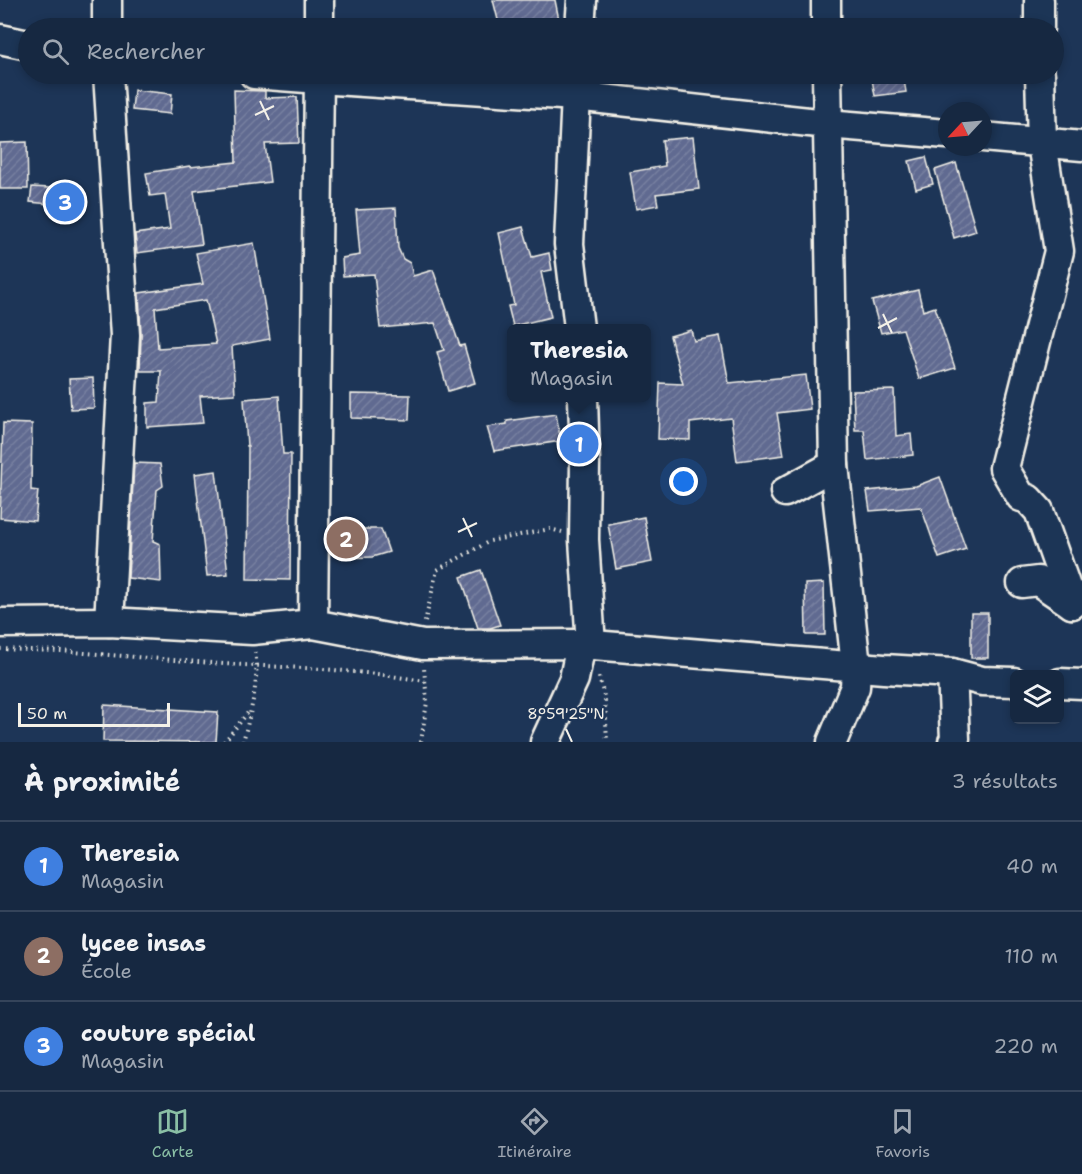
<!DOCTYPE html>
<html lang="fr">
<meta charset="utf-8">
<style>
:root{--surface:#162841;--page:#23344c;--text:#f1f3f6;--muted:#9ea6b1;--line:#35445a;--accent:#8abfa5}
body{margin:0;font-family:"Shantell Sans",sans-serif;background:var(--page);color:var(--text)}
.controls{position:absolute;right:18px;bottom:18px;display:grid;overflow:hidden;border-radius:9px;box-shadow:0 3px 9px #0003}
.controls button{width:54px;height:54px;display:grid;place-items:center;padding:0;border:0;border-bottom:2px solid var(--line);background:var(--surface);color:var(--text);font:30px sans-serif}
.compass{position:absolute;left:938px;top:102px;width:54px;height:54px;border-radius:50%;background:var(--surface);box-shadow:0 3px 9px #0003;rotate:244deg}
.scale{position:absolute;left:18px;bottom:15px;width:152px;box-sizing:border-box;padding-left:6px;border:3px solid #f4f1e8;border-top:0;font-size:16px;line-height:21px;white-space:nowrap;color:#f4f1e8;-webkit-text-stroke:4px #1d3557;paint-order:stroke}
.you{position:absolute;left:684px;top:482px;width:21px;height:21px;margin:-15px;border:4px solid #fff;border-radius:50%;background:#1a73e8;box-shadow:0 0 0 9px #1a73e833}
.badge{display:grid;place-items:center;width:39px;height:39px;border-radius:50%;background:var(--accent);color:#fff;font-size:20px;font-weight:700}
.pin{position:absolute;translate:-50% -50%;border:3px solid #fff;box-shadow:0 2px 6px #0006}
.popup{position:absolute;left:507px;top:324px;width:144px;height:78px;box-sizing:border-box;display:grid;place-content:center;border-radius:9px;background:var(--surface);filter:drop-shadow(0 2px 4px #0005);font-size:20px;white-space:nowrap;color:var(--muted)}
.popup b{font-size:22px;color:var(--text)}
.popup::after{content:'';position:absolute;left:50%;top:100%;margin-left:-12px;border:12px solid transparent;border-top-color:var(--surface)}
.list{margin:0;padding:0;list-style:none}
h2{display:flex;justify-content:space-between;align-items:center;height:78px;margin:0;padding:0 24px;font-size:26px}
h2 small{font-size:20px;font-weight:400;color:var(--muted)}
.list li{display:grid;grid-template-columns:39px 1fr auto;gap:18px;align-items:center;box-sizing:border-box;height:90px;padding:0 24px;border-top:2px solid var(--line)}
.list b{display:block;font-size:22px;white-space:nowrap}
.list p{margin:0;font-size:20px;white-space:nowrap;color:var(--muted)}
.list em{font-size:20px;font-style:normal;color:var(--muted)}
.icon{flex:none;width:33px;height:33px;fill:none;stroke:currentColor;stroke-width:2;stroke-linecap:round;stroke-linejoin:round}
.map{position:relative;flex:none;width:1082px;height:742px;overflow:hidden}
.search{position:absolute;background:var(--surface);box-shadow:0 3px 9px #0003;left:18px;right:18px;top:18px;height:66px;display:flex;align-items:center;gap:15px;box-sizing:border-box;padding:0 21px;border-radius:33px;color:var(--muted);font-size:22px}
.sheet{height:348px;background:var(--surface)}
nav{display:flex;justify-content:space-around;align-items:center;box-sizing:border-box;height:84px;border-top:2px solid var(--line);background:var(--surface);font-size:16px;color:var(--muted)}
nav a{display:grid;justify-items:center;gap:3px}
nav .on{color:var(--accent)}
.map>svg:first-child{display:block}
</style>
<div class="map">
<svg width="1082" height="742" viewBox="0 0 1082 742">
<defs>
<pattern id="building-hatch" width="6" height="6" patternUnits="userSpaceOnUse" patternTransform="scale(1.5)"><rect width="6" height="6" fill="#606a91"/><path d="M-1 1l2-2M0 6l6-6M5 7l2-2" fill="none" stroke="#7780a0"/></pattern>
</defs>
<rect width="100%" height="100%" fill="#1d3557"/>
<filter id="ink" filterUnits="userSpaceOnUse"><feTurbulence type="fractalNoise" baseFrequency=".0167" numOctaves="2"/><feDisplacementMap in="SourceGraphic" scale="12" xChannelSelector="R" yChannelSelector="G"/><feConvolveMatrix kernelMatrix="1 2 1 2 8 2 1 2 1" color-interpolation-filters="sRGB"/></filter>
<g filter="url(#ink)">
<g fill="url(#building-hatch)" stroke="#f4f1e8" stroke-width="1.5" fill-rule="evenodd">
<polygon points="493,0 555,0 559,20 520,28 500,28"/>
<polygon points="871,74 903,74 906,92 875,96"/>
<polygon points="134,90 172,94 170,114 132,110"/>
<polygon points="234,90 265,91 265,98 297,97 299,143 265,144 270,182 194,191 202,244 137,253 135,234 170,229 165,194 150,196 146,173 190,166 190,167 236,162"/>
<polygon points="693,137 699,189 656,194 658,205 636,209 630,172 665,166 662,140"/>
<polygon points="27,142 28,189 0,189 0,143"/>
<polygon points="926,157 933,184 916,189 909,161"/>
<polygon points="956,163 976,231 954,238 935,170"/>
<polygon points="32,187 49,188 49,204 30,202"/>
<polygon points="396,208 398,248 403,259 410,263 413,276 433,270 460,346 464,345 475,383 448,391 437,352 444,350 435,323 380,328 374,274 343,276 342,258 360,255 356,210"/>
<polygon points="523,227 532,257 549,253 552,270 541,272 551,317 513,326 508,306 514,305 499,233"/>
<path d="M254 243 270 339 232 346 235 394 200 396 203 423 147 427V403L159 402 161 371H140L141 334 139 293 203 284 196 253ZM206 300 216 344 158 348 155 308Z"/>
<polygon points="918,290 923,311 935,307 955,368 919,379 903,329 881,333 872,301"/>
<polygon points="691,330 694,341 720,336 729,383 806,375 810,409 777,413 784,455 737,461 731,418 690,423 690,440 658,439 660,383 683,384 670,336"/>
<polygon points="93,378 94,408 71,409 69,379"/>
<polygon points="894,390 896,436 911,434 913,455 867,460 864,430 855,430 853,391"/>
<polygon points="351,394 410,395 409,420 351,418"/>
<polygon points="279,396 283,454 291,454 290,580 247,579 248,446 247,446 244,399"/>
<polygon points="556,414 561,441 494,451 487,427 507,424 507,421"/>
<polygon points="3,423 32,424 31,490 38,491 35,521 0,518"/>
<polygon points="134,463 160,464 163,486 157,490 153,541 160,544 161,582 128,578"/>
<polygon points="216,471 228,574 207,576 195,474"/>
<polygon points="940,477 966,549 939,558 921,507 870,511 867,491 916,486"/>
<polygon points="644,517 652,562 616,569 608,524"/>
<polygon points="341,529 381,529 389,552 372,557 341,558"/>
<polygon points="481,570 500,625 490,628 478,628 461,577"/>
<polygon points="824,583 825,635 806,635 805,584"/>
<rect x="971" y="613" width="17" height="45"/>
<polygon points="104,705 218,712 216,742 103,741"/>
</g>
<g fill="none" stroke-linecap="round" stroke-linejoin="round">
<defs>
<g id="minor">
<polyline points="107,0 107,28"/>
<polyline points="826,0 826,28"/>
<polyline points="1039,0 1039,28"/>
<polyline points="319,28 319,0"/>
<polyline points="580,28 582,0"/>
<polyline points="0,39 28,45"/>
<polyline points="108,74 125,335 109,622"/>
<polyline points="254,74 319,79 575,96 827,124 947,134"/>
<polyline points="577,74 569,244 579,328"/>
<polyline points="827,74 834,465 856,666 855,687 832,742"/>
<polyline points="1040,74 1042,143 1059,251 1004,468 1021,497 1028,499 1039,511 1072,604 1082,596"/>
<polyline points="983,137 1082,146"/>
<polyline points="583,398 585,462 584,540 591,645"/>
<polyline points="785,492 834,465"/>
<polyline points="1022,583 1038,581 1072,604"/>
<polyline points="0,623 109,622 252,630 313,624 423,645 581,644 884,669 952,673 982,681 1014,682"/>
<polyline points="313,624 319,74"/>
<polyline points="952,673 955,739 953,742"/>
<polyline points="1060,683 1082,684"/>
<polyline points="545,742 574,679 581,644"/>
</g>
</defs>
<use href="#minor" stroke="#f4f1e8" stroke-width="33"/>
<g stroke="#f4f1e8" stroke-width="4" stroke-dasharray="1.5 4.5" stroke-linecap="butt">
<polyline points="425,622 437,570 490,541 550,529 562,532"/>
<polyline points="0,649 60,651 224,664 323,669 377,674 425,681"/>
<polyline points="599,677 605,700 607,742"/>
<polyline points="224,742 250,710"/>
<path d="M243 742C250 713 260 682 255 651"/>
<polyline points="421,742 427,702 424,668"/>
</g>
<use href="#minor" stroke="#1d3557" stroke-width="28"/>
</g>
</g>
<path fill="none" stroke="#f4f1e8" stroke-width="2" d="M260 101 269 120M255 115 274 106M883 314 892 333M878 328 897 318M463 518 472 537M458 532 477 523M566 729 572 742"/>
<g font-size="15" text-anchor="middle" fill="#f4f1e8" stroke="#1d3557" stroke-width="4.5" stroke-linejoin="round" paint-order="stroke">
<text x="566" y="719">8°59'25"N</text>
</g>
</svg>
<div class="controls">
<button><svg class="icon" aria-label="layers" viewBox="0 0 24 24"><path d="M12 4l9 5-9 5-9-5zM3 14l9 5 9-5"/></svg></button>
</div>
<svg class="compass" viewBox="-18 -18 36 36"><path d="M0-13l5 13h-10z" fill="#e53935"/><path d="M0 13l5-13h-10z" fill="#9ea6b1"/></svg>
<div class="scale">50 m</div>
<div class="you"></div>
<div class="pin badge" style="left:579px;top:444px;background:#3f7fe0">1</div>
<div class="popup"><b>Theresia</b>Magasin</div>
<div class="pin badge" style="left:346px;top:539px;background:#8d6e63">2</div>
<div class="pin badge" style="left:65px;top:202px;background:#3f7fe0">3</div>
<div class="search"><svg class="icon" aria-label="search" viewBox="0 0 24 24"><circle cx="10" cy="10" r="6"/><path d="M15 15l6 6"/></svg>Rechercher</div>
</div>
<section class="sheet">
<h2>À proximité<small>3 résultats</small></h2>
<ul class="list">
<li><span class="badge" style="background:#3f7fe0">1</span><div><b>Theresia</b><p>Magasin</p></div><em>40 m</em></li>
<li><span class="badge" style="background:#8d6e63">2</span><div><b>lycee insas</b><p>École</p></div><em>110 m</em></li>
<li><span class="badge" style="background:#3f7fe0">3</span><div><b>couture spécial</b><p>Magasin</p></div><em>220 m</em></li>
</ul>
</section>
<nav>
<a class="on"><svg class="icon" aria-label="map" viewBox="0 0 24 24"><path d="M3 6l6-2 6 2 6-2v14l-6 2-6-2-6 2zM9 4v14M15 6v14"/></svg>Carte</a>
<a><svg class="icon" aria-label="directions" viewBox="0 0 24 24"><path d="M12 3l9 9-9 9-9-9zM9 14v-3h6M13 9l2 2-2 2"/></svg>Itinéraire</a>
<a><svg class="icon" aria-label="saved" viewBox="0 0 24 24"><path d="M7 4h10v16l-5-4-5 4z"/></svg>Favoris</a>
</nav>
